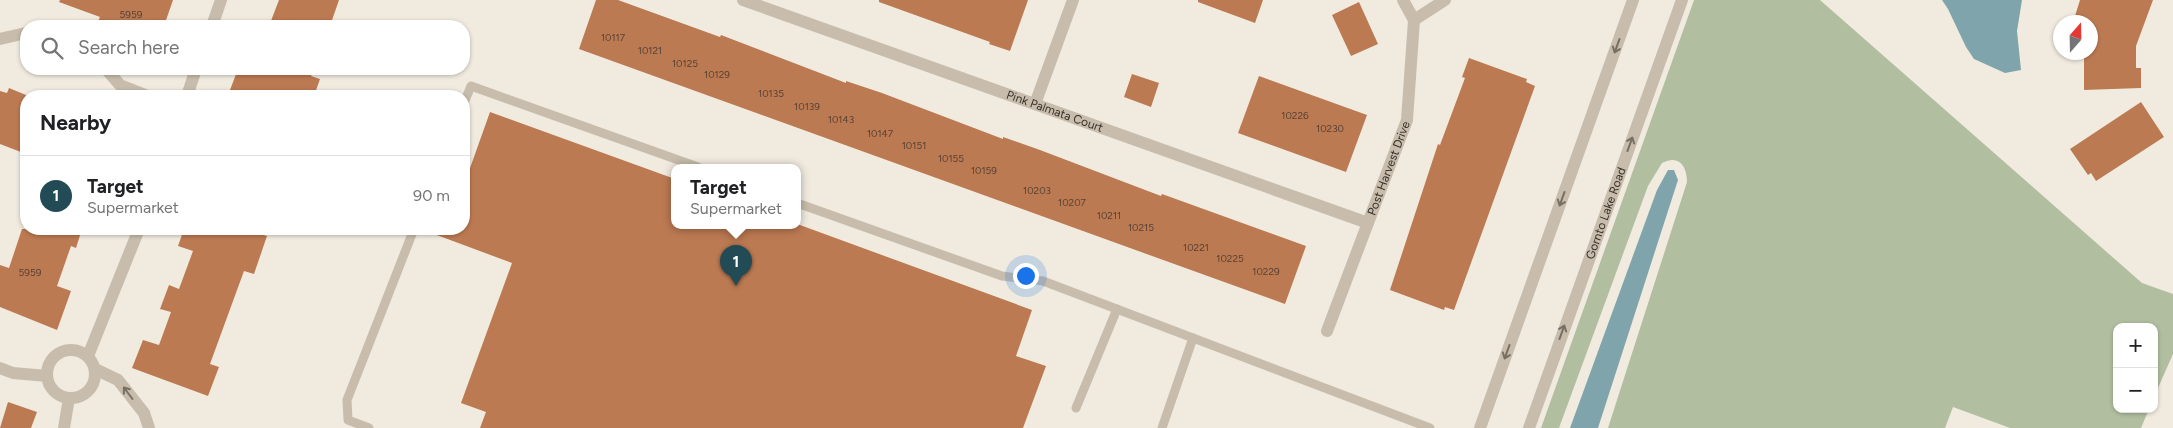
<!DOCTYPE html>
<meta charset="utf-8">
<style>
:root{--surface:#fff;--page:#f2f2f2;--text:#202124;--muted:#757577;--line:#e0e0e0;--accent:#234b55}
body{margin:0;font-family:Figtree,sans-serif;background:var(--page);color:var(--text)}
.controls{position:absolute;right:15px;bottom:15px;display:grid;overflow:hidden;border-radius:10px;box-shadow:0 1px 4px #0004}
.controls button{width:45px;height:45px;display:grid;place-items:center;padding:0;border:0;border-bottom:1px solid var(--line);background:var(--surface);color:var(--text);font:25px sans-serif}
.compass{position:absolute;left:2053px;top:15px;width:45px;height:45px;border-radius:50%;background:var(--surface);box-shadow:0 1px 4px #0004;rotate:20deg}
.you{position:absolute;left:1025px;top:275px;width:18px;height:18px;margin:-12px;border:4px solid #fff;border-radius:50%;background:#1a73e8;box-shadow:0 0 0 8px #1a73e833}
.badge{display:grid;place-items:center;width:32px;height:32px;border-radius:50%;background:var(--accent);color:#fff;font-size:16px;font-weight:700}
.pin{position:absolute;translate:-50% -41px;filter:drop-shadow(0 1px 2px #0008)}
.pin::after{content:'';position:absolute;top:26px;width:18px;height:15px;background:inherit;clip-path:polygon(0 0,100% 0,50% 100%)}
.popup{position:absolute;left:671px;top:164px;width:130px;height:65px;box-sizing:border-box;display:grid;place-content:center;border-radius:10px;background:var(--surface);filter:drop-shadow(0 1px 4px #0005);font-size:16px;white-space:nowrap;color:var(--muted)}
.popup b{font-size:19px;color:var(--text)}
.popup::after{content:'';position:absolute;left:50%;top:100%;margin-left:-10px;border:10px solid transparent;border-top-color:var(--surface)}
.list{margin:0;padding:0;list-style:none}
h2{display:flex;justify-content:space-between;align-items:center;height:65px;margin:0;padding:0 20px;font-size:21px}
h2 small{font-size:16px;font-weight:400;color:var(--muted)}
.list li{display:grid;grid-template-columns:32px 1fr auto;gap:15px;align-items:center;box-sizing:border-box;height:80px;padding:0 20px;border-top:1px solid var(--line)}
.list b{display:block;font-size:19px;white-space:nowrap}
.list p{margin:0;font-size:16px;white-space:nowrap;color:var(--muted)}
.list em{font-size:16px;font-style:normal;color:var(--muted)}
.icon{flex:none;width:28px;height:28px;fill:none;stroke:currentColor;stroke-width:2;stroke-linecap:round;stroke-linejoin:round}
.map{position:relative;flex:none;width:2173px;height:428px;overflow:hidden}
.search{position:absolute;background:var(--surface);box-shadow:0 1px 4px #0004;left:20px;top:20px;width:450px;height:55px;display:flex;align-items:center;gap:12px;box-sizing:border-box;padding:0 18px;border-radius:20px;color:var(--muted);font-size:19px}
.panel{position:absolute;background:var(--surface);box-shadow:0 1px 4px #0004;left:20px;top:90px;width:450px;height:145px;border-radius:20px}
.map>svg:first-child{display:block}
</style>
<div class="map">
<svg width="2173" height="428" viewBox="0 0 2173 428">
<rect width="100%" height="100%" fill="#f1ebdf"/>
<path fill="#b1bfa0" d="M1694 0H1820L2142 283 2173 294V354L2154 397V327H2117V409H2149L2141 428H2010L1953 407 1945 428H1608L1687 182C1687 166 1679 154 1662 163L1648 186 1559 428H1541Z"/>
<g fill="#80a4ac">
<polygon points="1942,0 2022,0 2017,31 2021,70 2005,73 1974,59 1966,47 1948,9"/>
<polygon points="1668,170 1674,170 1678,180 1598,428 1570,428 1657,190"/>
</g>
<g fill="#bc7a52">
<polygon points="60,0 173,0 164,26 96,26 100,17 59,2"/>
<polygon points="279,0 339,0 330,26 269,26"/>
<polygon points="596,0 618,0 720,37 721,35 846,83 846,81 882,93 1003,139 1003,137 1040,150 1161,196 1162,194 1306,246 1285,304 579,49"/>
<polygon points="879,0 1028,0 1010,51 989,44 990,42 879,2"/>
<polygon points="1198,0 1263,0 1255,23 1198,2"/>
<polygon points="2080,0 2153,0 2136,46 2136,68 2141,68 2141,88 2084,90 2084,52 2090,52 2090,21 2075,16"/>
<polygon points="1359,2 1378,44 1351,56 1332,15"/>
<polygon points="1469,58 1527,79 1526,82 1535,86 1454,310 1445,307 1444,310 1390,290 1438,144 1440,145 1465,78 1462,77"/>
<polygon points="238,69 314,69 311,76 320,79 314,96 248,96 230,90"/>
<polygon points="1132,74 1159,83 1151,107 1124,97"/>
<polygon points="1259,76 1367,115 1346,172 1238,133"/>
<polygon points="9,88 26,95 26,154 0,144 0,91 7,93"/>
<polygon points="2141,102 2164,137 2096,181 2091,173 2088,175 2070,149"/>
<polygon points="490,112 675,179 675,225 800,225 1032,310 1016,356 1046,366 1023,428 480,428 486,412 461,403 512,263 426,231 426,229 464,229 464,185"/>
<polygon points="22,229 82,229 76,248 71,246 57,286 71,291 57,330 0,307 0,265 9,268"/>
<polygon points="184,229 246,229 267,236 254,274 244,271 210,364 219,367 208,396 132,368 143,340 159,345 171,312 160,309 169,285 179,289 193,251 178,246"/>
<polygon points="8,402 37,412 31,428 0,428"/>
</g>
<g fill="none" stroke-linecap="round" stroke-linejoin="round">
<g stroke="#c8bdac" stroke-width="9">
<polyline points="464,103 471,86 698,167"/>
<polyline points="797,203 1002,276 1043,281 1430,428"/>
<polyline points="1076,408 1117,309"/>
<polyline points="369,428 348,420 347,400 414,229"/>
<polyline points="1162,428 1193,338"/>
</g>
<g stroke="#c8bdac" stroke-width="12">
<path id="s1" d="M743 0 1368 223"/>
<polyline points="1414,20 1445,0"/>
<polyline points="212,26 221,0"/>
<polyline points="0,39 26,33"/>
<polyline points="106,69 120,85 148,96"/>
<polyline points="187,96 196,69"/>
<polyline points="1035,104 1073,0"/>
<path id="s2" d="M1327 331 1407 120 1414 20 1403 0"/>
<circle cx="71" cy="374" r="24"/>
<polyline points="88,356 139,229"/>
<polyline points="0,368 13,373 47,376"/>
<polyline points="95,369 118,380 144,413 149,428"/>
<polyline points="64,428 69,398"/>
</g>
<g stroke="#c8bdac" stroke-width="12">
<polyline points="1480,428 1633,0"/>
<path id="s3" d="M1529 428 1682 0"/>
</g>
</g>
<defs><path id="oneway-shaft" d="M-6 0H5M1.5-3L5.5 0L1.5 3" fill="none" stroke-width="1.6" stroke-linecap="round" stroke-linejoin="round" transform="scale(1.25)"/></defs>
<g stroke="#786f64">
<use href="#oneway-shaft" transform="translate(1617 46) rotate(110)"/>
<use href="#oneway-shaft" transform="translate(1630 144) rotate(-70)"/>
<use href="#oneway-shaft" transform="translate(1562 199) rotate(110)"/>
<use href="#oneway-shaft" transform="translate(1562 332) rotate(-70)"/>
<use href="#oneway-shaft" transform="translate(1507 352) rotate(110)"/>
<use href="#oneway-shaft" transform="translate(128 393) rotate(-127)"/>
</g>
<g text-anchor="middle" dominant-baseline="central" stroke-width="4" stroke-linejoin="round" paint-order="stroke">
<g font-size="10" fill="#584234">
<text x="131" y="14">5959</text>
<text x="613" y="37">10117</text>
<text x="650" y="50">10121</text>
<text x="685" y="63">10125</text>
<text x="717" y="74">10129</text>
<text x="771" y="93">10135</text>
<text x="807" y="106">10139</text>
<text x="1295" y="115">10226</text>
<text x="841" y="119">10143</text>
<text x="1330" y="128">10230</text>
<text x="880" y="133">10147</text>
<text x="914" y="145">10151</text>
<text x="951" y="158">10155</text>
<text x="984" y="170">10159</text>
<text x="1037" y="190">10203</text>
<text x="1072" y="202">10207</text>
<text x="1109" y="215">10211</text>
<text x="1141" y="227">10215</text>
<text x="1196" y="247">10221</text>
<text x="1230" y="258">10225</text>
<text x="1266" y="271">10229</text>
<text x="30" y="272">5959</text>
</g>
<g font-size="12" fill="#37302a" stroke="#f9f4ec">
<text stroke="none"><textPath href="#s1" startOffset="331">Pink Palmata Court</textPath></text>
<text stroke="none"><textPath href="#s2" startOffset="174">Post Harvest Drive</textPath></text>
<text stroke="none"><textPath href="#s3" startOffset="228">Gornto Lake Road</textPath></text>
</g>
</g>
</svg>
<div class="controls">
<button>+</button>
<button>−</button>
</div>
<svg class="compass" viewBox="-18 -18 36 36"><path d="M0-13l5 13h-10z" fill="#e53935"/><path d="M0 13l5-13h-10z" fill="#757577"/></svg>
<div class="you"></div>
<div class="pin badge" style="left:736px;top:286px">1</div>
<div class="popup"><b>Target</b>Supermarket</div>
<div class="search"><svg class="icon" aria-label="search" viewBox="0 0 24 24"><circle cx="10" cy="10" r="6"/><path d="M15 15l6 6"/></svg>Search here</div>
<section class="panel">
<h2>Nearby<small></small></h2>
<ul class="list">
<li><span class="badge">1</span><div><b>Target</b><p>Supermarket</p></div><em>90 m</em></li>
</ul>
</section>
</div>
